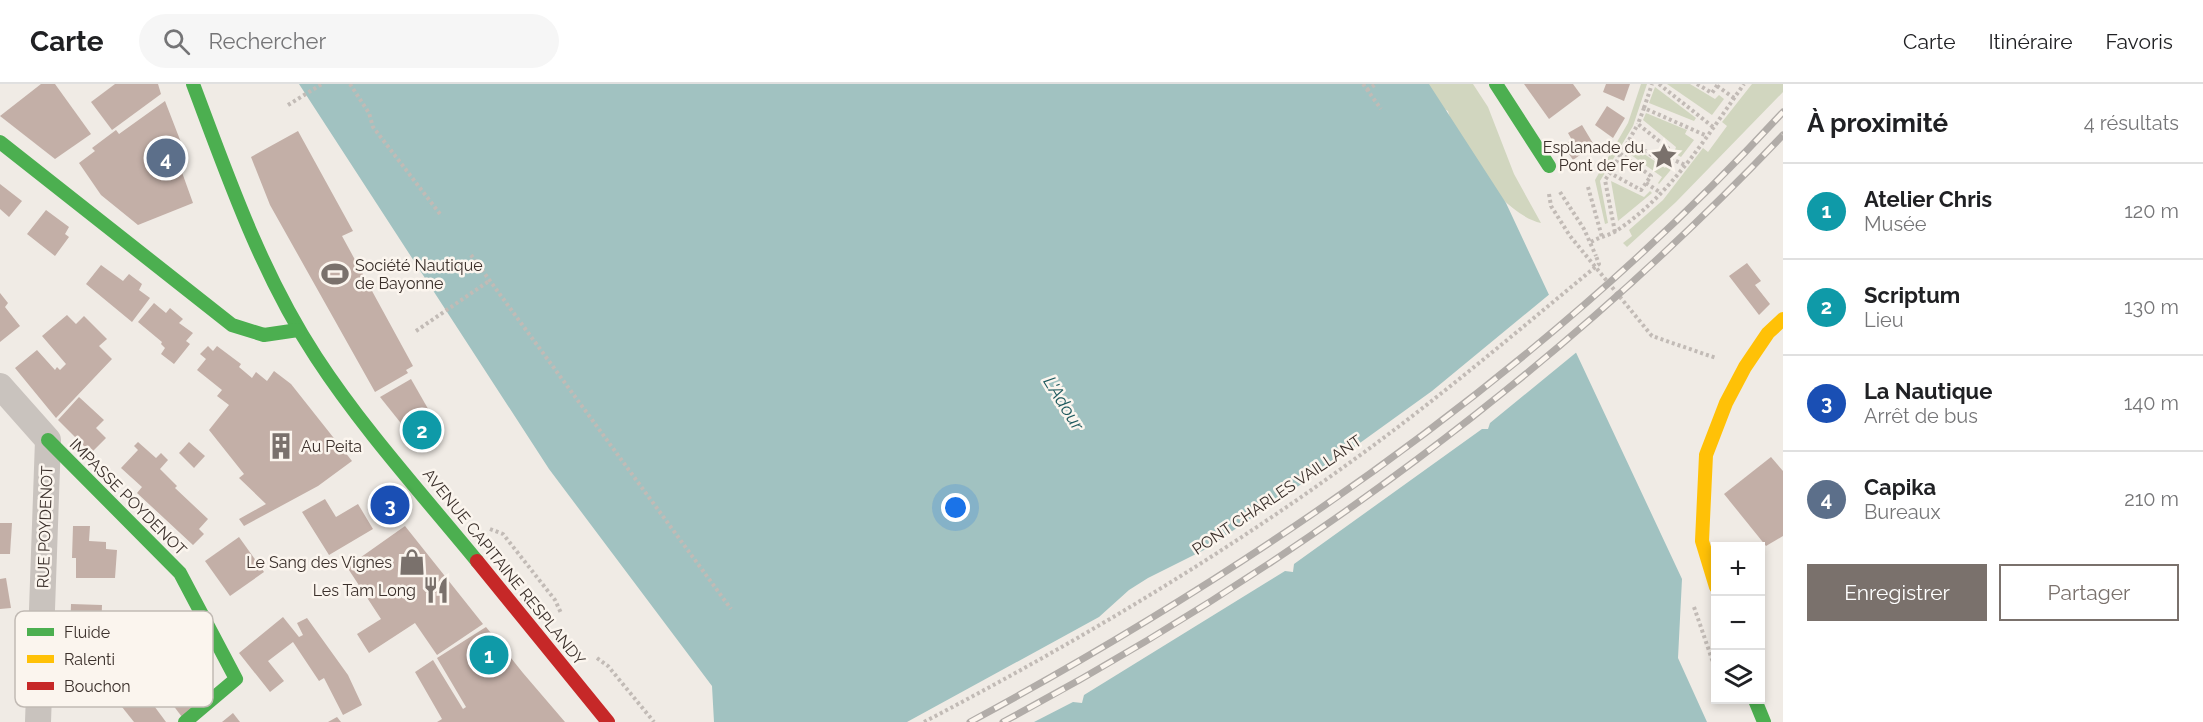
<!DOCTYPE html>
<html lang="fr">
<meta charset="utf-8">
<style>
:root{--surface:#fff;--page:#f6f6f6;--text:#202124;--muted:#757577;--line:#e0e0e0;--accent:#7a716c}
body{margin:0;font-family:Raleway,sans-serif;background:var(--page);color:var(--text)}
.controls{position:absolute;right:18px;bottom:18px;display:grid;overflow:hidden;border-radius:0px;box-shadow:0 3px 9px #0003}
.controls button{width:54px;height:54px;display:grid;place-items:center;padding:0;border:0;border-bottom:2px solid var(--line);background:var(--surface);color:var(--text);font:30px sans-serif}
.you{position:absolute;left:956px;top:424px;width:21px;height:21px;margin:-15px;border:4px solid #fff;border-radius:50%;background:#1a73e8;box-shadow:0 0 0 9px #1a73e833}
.badge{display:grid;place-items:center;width:39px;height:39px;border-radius:50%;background:var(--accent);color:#fff;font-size:20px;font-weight:700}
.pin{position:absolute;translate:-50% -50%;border:3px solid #fff;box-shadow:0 2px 6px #0006}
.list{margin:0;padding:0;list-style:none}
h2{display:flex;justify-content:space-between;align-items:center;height:78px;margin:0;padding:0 24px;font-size:26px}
h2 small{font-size:20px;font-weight:400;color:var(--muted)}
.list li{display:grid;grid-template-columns:39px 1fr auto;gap:18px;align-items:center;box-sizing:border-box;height:96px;padding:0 24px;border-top:2px solid var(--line)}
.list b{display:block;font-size:22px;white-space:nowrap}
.list p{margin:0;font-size:20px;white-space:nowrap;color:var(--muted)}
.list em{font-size:20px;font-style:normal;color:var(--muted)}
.actions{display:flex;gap:12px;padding:18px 24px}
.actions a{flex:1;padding:14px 0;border:2px solid var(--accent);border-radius:0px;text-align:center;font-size:21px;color:var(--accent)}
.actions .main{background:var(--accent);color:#fff}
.icon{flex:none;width:33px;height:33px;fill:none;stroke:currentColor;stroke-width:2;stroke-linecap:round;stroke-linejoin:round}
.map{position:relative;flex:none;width:1783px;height:638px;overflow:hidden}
header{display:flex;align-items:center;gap:36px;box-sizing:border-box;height:84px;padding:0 30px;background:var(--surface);border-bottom:2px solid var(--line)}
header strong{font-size:28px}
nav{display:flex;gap:33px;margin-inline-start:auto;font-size:21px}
.search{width:420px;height:54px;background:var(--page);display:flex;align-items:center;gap:15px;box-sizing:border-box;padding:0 21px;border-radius:33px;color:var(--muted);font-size:22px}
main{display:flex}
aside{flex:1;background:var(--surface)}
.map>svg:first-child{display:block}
</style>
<header>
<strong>Carte</strong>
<div class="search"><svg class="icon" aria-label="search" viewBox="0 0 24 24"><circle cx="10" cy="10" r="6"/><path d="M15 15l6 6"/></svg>Rechercher</div>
<nav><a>Carte</a><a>Itinéraire</a><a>Favoris</a></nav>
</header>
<main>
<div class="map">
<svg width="1783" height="638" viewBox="0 0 1783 638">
<rect width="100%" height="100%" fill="#f0ebe5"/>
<g fill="#d1d6bf">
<path d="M1416 0H1473L1488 23 1514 90 1541 139C1503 131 1457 63 1448 27L1438 22Z"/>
<polygon points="1641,0 1647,0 1633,42 1600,97 1608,139 1605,140 1595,96 1628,39"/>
<polygon points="1667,0 1690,0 1715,15 1719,11 1724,15 1712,31"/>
<polygon points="1752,0 1783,0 1783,8 1676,118 1627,163 1623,159 1632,152 1629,146 1663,116 1703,64 1708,68 1727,42 1722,38"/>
<polygon points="1655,3 1696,34 1694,37 1649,19"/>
<polygon points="1646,29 1687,46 1685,50 1694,56 1681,73 1674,69 1676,63 1643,36"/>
<polygon points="1631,61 1665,84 1669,79 1674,82 1659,100 1658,99 1662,93 1627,68"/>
<polygon points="1611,97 1644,113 1650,107 1652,109 1618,137"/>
</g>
<polygon fill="#a1c2c1" points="299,0 1429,0 1506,119 1682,495 1678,574 1707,638 714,638 712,602 549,385"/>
<polygon fill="#f0ebe5" points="1551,209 1578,267 1490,339 1488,345 1482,345 1294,480 1293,488 1285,487 1084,611 1082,619 1073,618 1034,638 907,638 1099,533 1129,506 1148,494 1206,465 1328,382 1432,307"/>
<g fill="#c3afa7">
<polygon points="41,0 55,0 91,50 55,75 0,32"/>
<polygon points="115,0 158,0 161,10 112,46 91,18"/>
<polygon points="1524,0 1573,0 1581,11 1549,35"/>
<polygon points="1606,0 1630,0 1624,17 1603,8"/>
<polygon points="165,17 187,74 179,80 193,119 138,141 101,111 79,79 95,67 92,64 116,46 119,50"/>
<polygon points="1607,22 1625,34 1613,54 1595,41"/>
<polygon points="1582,41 1594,61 1573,76 1563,61 1572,56 1568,49"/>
<polygon points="298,47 353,147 342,152 413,282 406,286 408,289 375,308 270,121 251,73"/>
<polygon points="0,100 22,117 9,133 0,125"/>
<polygon points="46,126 69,143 65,150 69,153 55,172 27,150"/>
<polygon points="1747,179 1761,197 1755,201 1770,220 1759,231 1729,192"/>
<polygon points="101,181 123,197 129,190 142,200 139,206 150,214 132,238 86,200"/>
<polygon points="0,209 8,219 5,223 20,242 0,258"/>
<polygon points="154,219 166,229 170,224 183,235 179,239 193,249 186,257 190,260 174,280 161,270 165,264 161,260 162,258 138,238"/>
<polygon points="67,231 76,240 84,232 107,255 99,262 112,275 56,334 15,284 37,266 55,286 57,283 60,286 66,280 42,252"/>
<polygon points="208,262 213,267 217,262 241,280 239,283 252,294 256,288 267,297 274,287 291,300 352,377 318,402 244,442 239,435 266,420 239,394 244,390 209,346 229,321 217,312 222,306 197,286 206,275 200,270"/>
<polygon points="411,295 435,337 412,353 380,313"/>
<polygon points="79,313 104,336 96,344 106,354 91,369 58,336"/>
<polygon points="138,358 156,374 161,369 168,376 160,385 177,402 175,404 208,435 199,445 204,450 193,461 137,409 142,403 121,384 138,366 134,362"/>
<polygon points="189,358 205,372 194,384 179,369"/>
<polygon points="1771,373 1783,387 1783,452 1766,462 1724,410"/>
<polygon points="325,415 336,433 358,420 373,445 329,471 302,428"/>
<polygon points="0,439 12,439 10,470 0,470"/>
<polygon points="73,442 90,442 89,457 106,458 106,465 117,466 115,494 76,494 76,474 72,474"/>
<polygon points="405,442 483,540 437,571 415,539 369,569 357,550 381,535 347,483"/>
<polygon points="239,453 264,488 230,512 205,477"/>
<polygon points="6,494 11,524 0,525 0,495"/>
<polygon points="71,520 102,521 101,549 98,549 97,563 75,563 75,549 70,548"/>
<polygon points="283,533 299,553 303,551 297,539 307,534 348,591 362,621 343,631 324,594 319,597 293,558 268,577 284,597 270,608 239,569"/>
<polygon points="486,543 523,589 565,638 437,638 442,635 415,588 433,576 463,625 466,623 437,574"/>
<polygon points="186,590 205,615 182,633 163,608"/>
<polygon points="143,607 166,638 134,638 122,623"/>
<polygon points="233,629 240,638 222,638"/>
<polygon points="337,633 341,638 328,638"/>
</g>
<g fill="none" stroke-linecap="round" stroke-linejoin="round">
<g stroke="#c2bbb6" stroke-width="4" stroke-dasharray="3 3" stroke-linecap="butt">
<polyline points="350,0 369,29 373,43 440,130"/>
<polyline points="1363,0 1381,25"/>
<polyline points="1659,0 1713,43"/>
<polyline points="1697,0 1712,9 1718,0"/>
<polyline points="1717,2 1734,14"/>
<polyline points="1367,6 1376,0"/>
<polyline points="288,21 322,0"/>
<polyline points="1644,24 1652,0"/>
<polyline points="1629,56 1638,40"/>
<polyline points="1665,72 1685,81"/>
<polyline points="1610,89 1621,70"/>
<polyline points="1646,99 1661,109"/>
<polyline points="1588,103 1602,153"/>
<polyline points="1560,108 1584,145 1596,172"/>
<polyline points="1549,110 1551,122 1570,152 1652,252 1716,274"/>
<polyline points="1615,148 1605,96 1610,89 1641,106 1651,92 1621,70 1629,56 1662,78 1669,65 1638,40 1644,24 1707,52"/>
<path d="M1591 158C1599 153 1608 152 1616 147 1671 111 1707 52 1744 0"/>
<polyline points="471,171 731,525"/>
<polyline points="416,247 489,197"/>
<polyline points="490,445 503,450 555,516 561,529"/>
<polyline points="1694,523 1716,587"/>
<polyline points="597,574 608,582 654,638"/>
</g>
<polyline stroke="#c9c3be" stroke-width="26" points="0,302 48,356 38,638"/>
<g stroke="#4caf50" stroke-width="14">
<path d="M193 0C228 93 261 189 316 273 363 345 422 410 477 477"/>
<polyline points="1496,0 1549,82"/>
<polyline points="0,58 232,241 264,251 298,246"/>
<polyline points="48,356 180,489 236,595 185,638"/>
<polyline points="1755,616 1764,638"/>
</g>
<polyline stroke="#ffc107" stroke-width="14" points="1716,503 1702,457 1706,371 1726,319 1745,283 1768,249 1783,235"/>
<polyline stroke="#c62828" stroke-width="14" points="477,477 608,638"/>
<defs>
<g id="rail">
<path d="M970 638C1268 477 1553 278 1783 28"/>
<path d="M1003 638C1290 485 1559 287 1783 51"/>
</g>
</defs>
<use href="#rail" stroke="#b1aca8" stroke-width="7"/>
<use href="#rail" stroke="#fbf5ee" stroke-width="4.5" stroke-dasharray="14" stroke-linecap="butt"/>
<path stroke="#c2bbb6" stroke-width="4" stroke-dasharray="3 3" stroke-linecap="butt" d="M924 638C1087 553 1247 457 1394 346 1464 293 1531 236 1599 180L1596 172"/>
</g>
<defs>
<symbol id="sight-bare" viewBox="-9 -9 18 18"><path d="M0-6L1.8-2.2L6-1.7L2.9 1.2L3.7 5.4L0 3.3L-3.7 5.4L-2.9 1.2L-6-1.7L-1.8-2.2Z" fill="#7a716c" stroke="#fbf5ee" stroke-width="2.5" paint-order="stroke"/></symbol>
<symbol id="stadium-bare" viewBox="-9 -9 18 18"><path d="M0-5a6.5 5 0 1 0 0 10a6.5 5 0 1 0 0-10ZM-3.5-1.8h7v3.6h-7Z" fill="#7a716c" stroke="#fbf5ee" stroke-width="2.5" paint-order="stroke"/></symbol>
<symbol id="building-bare" viewBox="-9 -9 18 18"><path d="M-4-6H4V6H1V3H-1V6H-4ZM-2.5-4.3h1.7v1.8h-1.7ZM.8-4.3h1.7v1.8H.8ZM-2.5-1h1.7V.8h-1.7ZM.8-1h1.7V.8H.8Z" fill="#7a716c" stroke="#fbf5ee" stroke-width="2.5" paint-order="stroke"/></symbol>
<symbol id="shop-bare" viewBox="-9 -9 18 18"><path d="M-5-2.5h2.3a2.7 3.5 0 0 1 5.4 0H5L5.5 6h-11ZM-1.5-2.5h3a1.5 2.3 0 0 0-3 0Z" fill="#7a716c" stroke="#fbf5ee" stroke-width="2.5" paint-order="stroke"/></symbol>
<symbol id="restaurant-bare" viewBox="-9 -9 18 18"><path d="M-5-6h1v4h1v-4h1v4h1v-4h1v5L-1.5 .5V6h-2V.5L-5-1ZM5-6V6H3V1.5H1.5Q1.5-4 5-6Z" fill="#7a716c" stroke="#fbf5ee" stroke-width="2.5" paint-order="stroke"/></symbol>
</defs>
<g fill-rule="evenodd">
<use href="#sight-bare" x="1645" y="53" width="38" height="38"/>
<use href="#stadium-bare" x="316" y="171" width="38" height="38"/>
<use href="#building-bare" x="262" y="343" width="38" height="38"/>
<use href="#shop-bare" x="393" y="459" width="38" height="38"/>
<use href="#restaurant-bare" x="417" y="487" width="38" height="38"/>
</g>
<g text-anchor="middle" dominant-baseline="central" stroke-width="5" stroke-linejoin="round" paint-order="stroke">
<g font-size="16" fill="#3b302b" stroke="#fbf5ee" text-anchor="end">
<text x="1644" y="63">Esplanade du<tspan x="1644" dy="18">Pont de Fer</tspan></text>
<text x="355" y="181" text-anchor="start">Société Nautique<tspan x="355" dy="18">de Bayonne</tspan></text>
<text x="301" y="362" text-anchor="start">Au Peita</text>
<text x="392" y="478">Le Sang des Vignes</text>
<text x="416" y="506">Les Tam Long</text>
</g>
<g font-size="16" fill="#3b302b" stroke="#fbf5ee">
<text transform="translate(1277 411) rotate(-34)">PONT CHARLES VAILLANT</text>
<text transform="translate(128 413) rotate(45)">IMPASSE POYDENOT</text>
<text transform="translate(45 443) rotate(-88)">RUE POYDENOT</text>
<text transform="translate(504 483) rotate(51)">AVENUE CAPITAINE RESPLANDY</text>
</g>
<g font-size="18" font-style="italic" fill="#1f5a5e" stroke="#fbf5ee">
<text transform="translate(1064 319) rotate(58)">L'Adour</text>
</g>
</g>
<rect x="15" y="527" width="198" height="96" rx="9" fill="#fbf5ee" stroke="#c1bab4" stroke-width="1.5"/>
<rect x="27" y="544" width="27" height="8" fill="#4caf50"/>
<rect x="27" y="571" width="27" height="8" fill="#ffc107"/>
<rect x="27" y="598" width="27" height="8" fill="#c62828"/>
<g font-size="16" fill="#3b302b">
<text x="64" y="554">Fluide</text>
<text x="64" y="581">Ralenti</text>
<text x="64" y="608">Bouchon</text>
</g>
</svg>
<div class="controls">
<button>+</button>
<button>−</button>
<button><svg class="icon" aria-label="layers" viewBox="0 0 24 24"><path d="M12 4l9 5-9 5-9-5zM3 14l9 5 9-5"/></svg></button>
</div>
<div class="you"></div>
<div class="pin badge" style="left:489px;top:571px;background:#0f9aa8">1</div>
<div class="pin badge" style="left:422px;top:346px;background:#0f9aa8">2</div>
<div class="pin badge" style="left:390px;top:421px;background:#1a4fb4">3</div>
<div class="pin badge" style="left:166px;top:74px;background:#5c6f8a">4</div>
</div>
<aside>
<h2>À proximité<small>4 résultats</small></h2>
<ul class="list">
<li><span class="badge" style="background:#0f9aa8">1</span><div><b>Atelier Chris</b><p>Musée</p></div><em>120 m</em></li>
<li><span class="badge" style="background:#0f9aa8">2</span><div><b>Scriptum</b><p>Lieu</p></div><em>130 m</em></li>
<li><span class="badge" style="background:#1a4fb4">3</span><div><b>La Nautique</b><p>Arrêt de bus</p></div><em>140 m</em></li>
<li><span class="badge" style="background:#5c6f8a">4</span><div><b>Capika</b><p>Bureaux</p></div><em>210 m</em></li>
</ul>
<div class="actions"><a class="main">Enregistrer</a><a>Partager</a></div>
</aside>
</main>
